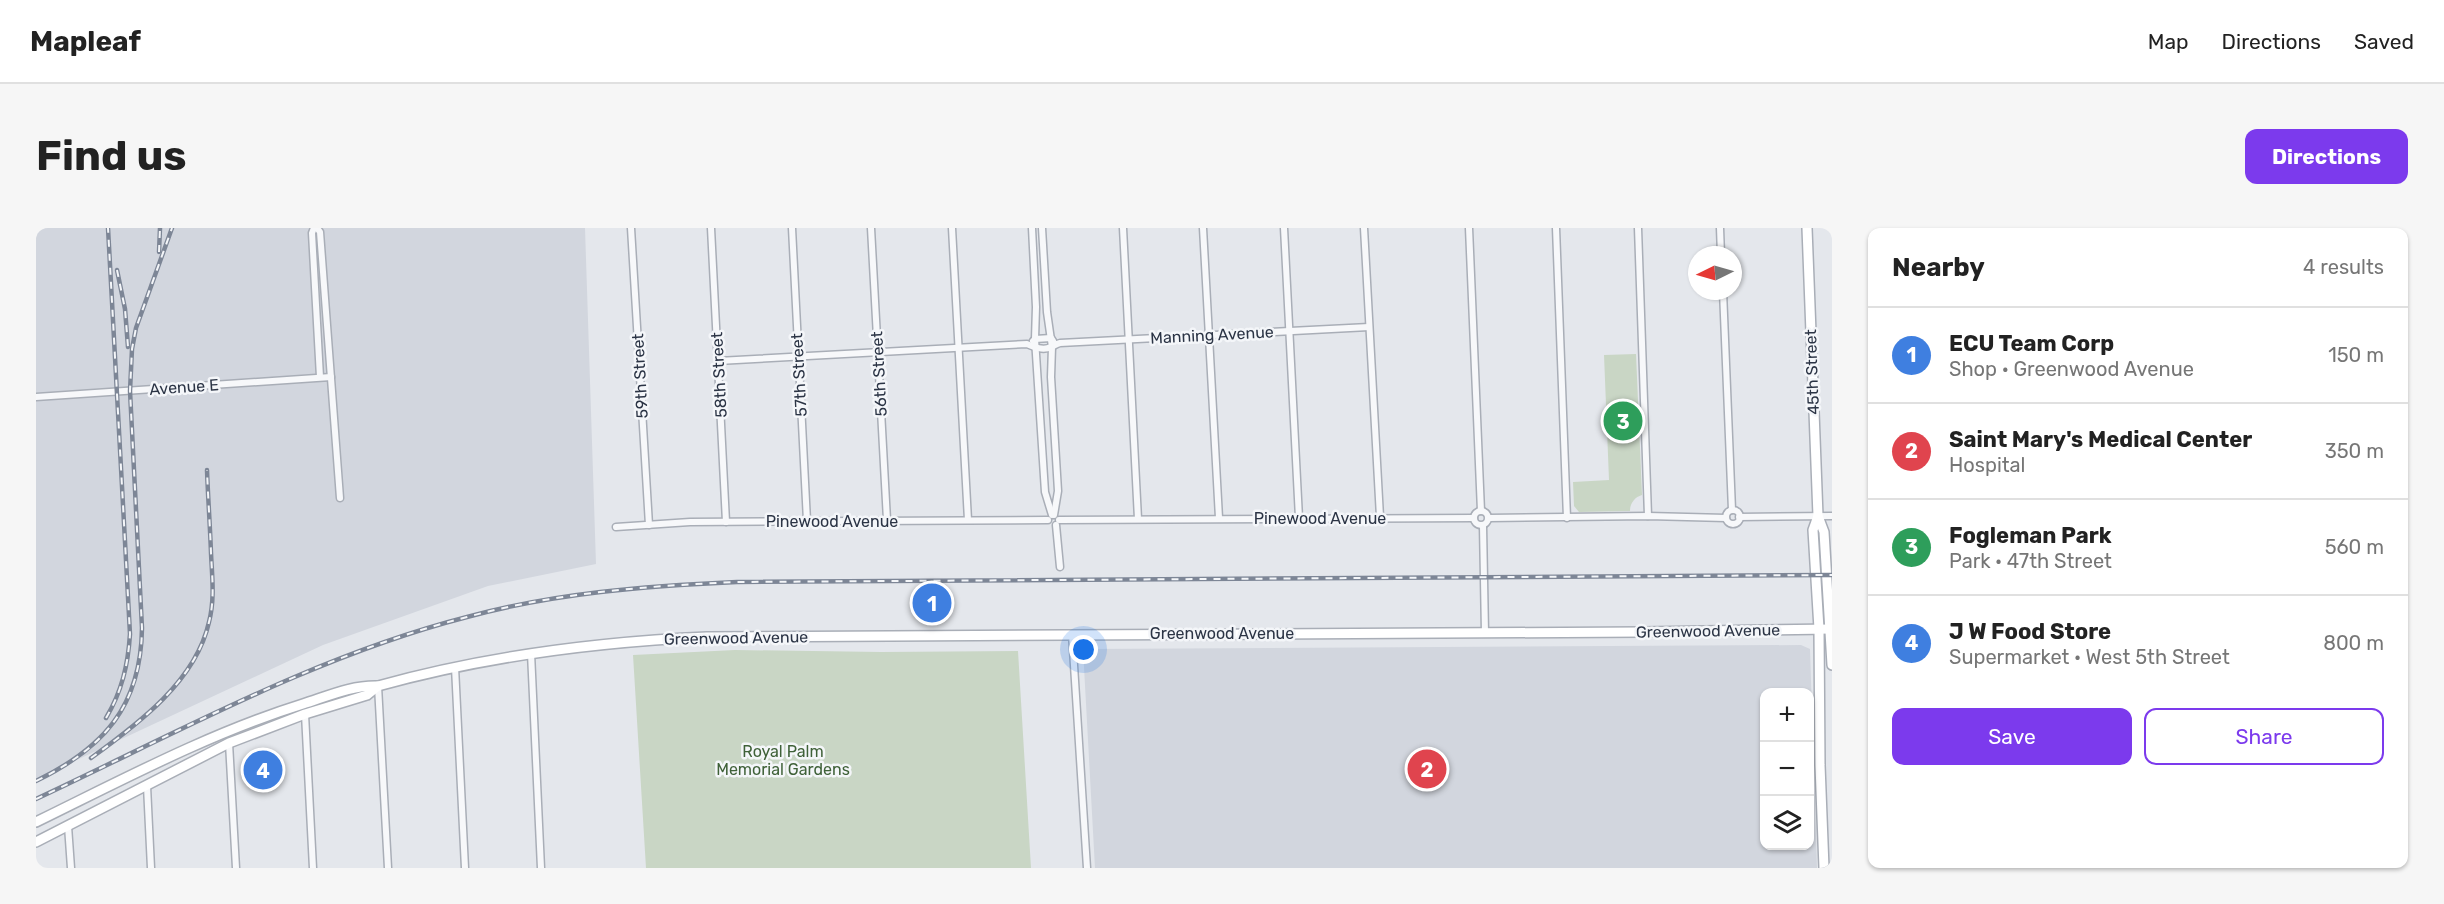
<!DOCTYPE html>
<meta charset="utf-8">
<style>
:root{--surface:#fff;--page:#f6f6f6;--text:#222;--muted:#767676;--line:#e0e0e0;--accent:#7c3aed}
body{margin:0;font-family:Rubik,sans-serif;background:var(--page);color:var(--text)}
.controls{position:absolute;right:18px;bottom:18px;display:grid;overflow:hidden;border-radius:12px;box-shadow:0 2px 4px #0004}
.controls button{width:54px;height:54px;display:grid;place-items:center;padding:0;border:0;border-bottom:2px solid var(--line);background:var(--surface);color:var(--text);font:30px sans-serif}
.compass{position:absolute;left:1652px;top:18px;width:54px;height:54px;border-radius:50%;background:var(--surface);box-shadow:0 2px 4px #0004;rotate:265deg}
.you{position:absolute;left:1048px;top:422px;width:21px;height:21px;margin:-15px;border:4px solid #fff;border-radius:50%;background:#1a73e8;box-shadow:0 0 0 9px #1a73e833}
.badge{display:grid;place-items:center;width:39px;height:39px;border-radius:50%;background:var(--accent);color:#fff;font-size:20px;font-weight:700}
.pin{position:absolute;translate:-50% -50%;border:3px solid #fff;box-shadow:0 2px 6px #0006}
.list{margin:0;padding:0;list-style:none}
h2{display:flex;justify-content:space-between;align-items:center;height:78px;margin:0;padding:0 24px;font-size:26px}
h2 small{font-size:20px;font-weight:400;color:var(--muted)}
.list li{display:grid;grid-template-columns:39px 1fr auto;gap:18px;align-items:center;box-sizing:border-box;height:96px;padding:0 24px;border-top:2px solid var(--line)}
.list b{display:block;font-size:22px;white-space:nowrap}
.list p{margin:0;font-size:20px;white-space:nowrap;color:var(--muted)}
.list em{font-size:20px;font-style:normal;color:var(--muted)}
.actions{display:flex;gap:12px;padding:18px 24px}
.actions a{flex:1;padding:14px 0;border:2px solid var(--accent);border-radius:12px;text-align:center;font-size:21px;color:var(--accent)}
.actions .main{background:var(--accent);color:#fff}
.icon{flex:none;width:33px;height:33px;fill:none;stroke:currentColor;stroke-width:2;stroke-linecap:round;stroke-linejoin:round}
.map{position:relative;flex:none;width:1796px;height:640px;overflow:hidden;border-radius:12px}
header{display:flex;align-items:center;gap:36px;box-sizing:border-box;height:84px;padding:0 30px;background:var(--surface);border-bottom:2px solid var(--line)}
header strong{font-size:28px}
nav{display:flex;gap:33px;margin-inline-start:auto;font-size:21px}
.intro{display:flex;align-items:center;justify-content:space-between;box-sizing:border-box;height:144px;padding:0 36px}
h1{margin:0;font-size:42px}
.button{padding:15px 27px;border-radius:12px;background:var(--accent);color:#fff;font-size:21px;font-weight:700}
main{display:flex;gap:36px;padding:0 36px}
aside{flex:1;background:var(--surface);border-radius:12px;box-shadow:0 2px 4px #0004}
.map>svg:first-child{display:block}
</style>
<header>
<strong>Mapleaf</strong>
<nav><a>Map</a><a>Directions</a><a>Saved</a></nav>
</header>
<div class="intro"><h1>Find us</h1><a class="button">Directions</a></div>
<main>
<div class="map">
<svg width="1796" height="640" viewBox="0 0 1796 640">
<rect width="100%" height="100%" fill="#e4e7ec"/>
<g fill="#d2d6de" fill-rule="evenodd">
<polygon points="0,0 549,0 560,336 452,358 287,417 0,551"/>
<path d="M1765 417 1774 421 1781 640H1059L1047 421ZM1728 464H1774V618H1728Z"/>
</g>
<g fill="#c9d6c5">
<path d="M1600 126 1606 267C1599 269 1594 275 1594 283L1543 284 1538 278 1537 254 1573 252 1568 127Z"/>
<polygon points="699,422 845,424 982,423 995,640 610,640 597,427"/>
</g>
<g fill="none" stroke-linecap="round" stroke-linejoin="round">
<defs>
<g id="street">
<polyline points="278,0 276,5 284,149"/>
<polyline points="281,0 284,4 304,270"/>
<polyline points="595,0 613,297"/>
<polyline points="675,0 690,294"/>
<polyline points="756,0 771,293"/>
<polyline points="835,0 851,292"/>
<polyline points="916,0 932,292"/>
<polyline points="996,0 1000,79 999,111 1009,264 1016,287"/>
<polyline points="1006,0 1011,84 1016,119 1015,149 1022,263 1018,287"/>
<polyline points="1087,0 1102,291"/>
<polyline points="1167,0 1183,290"/>
<polyline points="1248,0 1263,290"/>
<polyline points="1328,0 1344,289"/>
<polyline points="1433,0 1445,283"/>
<polyline points="1520,0 1531,290"/>
<polyline points="1602,0 1612,288"/>
<polyline points="1684,0 1685,27"/>
<polyline points="1687,63 1696,282"/>
<polyline points="997,113 999,111 1015,110 1017,113"/>
<path d="M682 133 991 116C998 119 1007 123 1015 119 1018 118 1020 116 1024 115L1333 99"/>
<polyline points="0,169 295,149"/>
<circle cx="1697" cy="289" r="7"/>
<circle cx="1445" cy="290" r="7"/>
<polyline points="1703,289 1796,288"/>
<polyline points="1453,290 1612,288 1690,290"/>
<polyline points="1023,292 1438,290"/>
<polyline points="1020,297 1024,339"/>
<polyline points="1447,298 1449,405"/>
<polyline points="580,299 654,294 1012,292"/>
<polyline points="1036,406 1051,640"/>
<polyline points="495,425 505,640"/>
<polyline points="419,439 429,640"/>
<polyline points="342,458 352,640"/>
<polyline points="269,486 277,640"/>
<polyline points="193,515 200,640"/>
<polyline points="111,558 115,640"/>
<polyline points="32,598 35,640"/>
</g>
<g id="secondary">
<polyline points="1771,0 1782,288 1788,304 1796,437"/>
<polyline points="1782,288 1777,302 1783,401 1784,537 1788,640"/>
<path d="M0 594C88 551 174 505 267 476 292 468 316 457 342 458 450 428 559 414 671 409L1606 404 1796 401"/>
<polyline points="0,614 193,515 269,486 331,467 342,458"/>
</g>
</defs>
<use href="#street" stroke="#a9aeb7" stroke-width="9"/>
<use href="#secondary" stroke="#a9aeb7" stroke-width="12"/>
<use href="#street" stroke="#f7f8fa" stroke-width="6"/>
<use href="#secondary" stroke="#fff" stroke-width="9"/>
<defs>
<g id="rail">
<polyline points="123,24 124,0"/>
<polyline points="81,42 89,81 92,119"/>
<path d="M70 490C86 463 92 437 94 406L72 0"/>
<path d="M55 530C102 496 160 453 173 394 179 371 176 348 175 325 174 297 172 270 171 242"/>
<path d="M0 553C68 520 105 478 106 400L94 163 96 121 100 100 136 0"/>
<path d="M0 571C141 505 279 428 431 389 519 365 609 358 701 354L1796 347"/>
</g>
</defs>
<use href="#rail" stroke="#7d8696" stroke-width="4.5"/>
<use href="#rail" stroke="#f4f6f9" stroke-width="2" stroke-dasharray="7" stroke-linecap="butt"/>
</g>
<g text-anchor="middle" dominant-baseline="central" stroke-width="5" stroke-linejoin="round" paint-order="stroke">
<g font-size="16" fill="#2b3445" stroke="#f4f6f9">
<text transform="translate(1176 107) rotate(-3)">Manning Avenue</text>
<text transform="translate(1776 144) rotate(-92)">45th Street</text>
<text transform="translate(843 146) rotate(-93)">56th Street</text>
<text transform="translate(683 147) rotate(-93)">58th Street</text>
<text transform="translate(763 147) rotate(-93)">57th Street</text>
<text transform="translate(604 148) rotate(-93)">59th Street</text>
<text transform="translate(148 159) rotate(-4)">Avenue E</text>
<text x="1284" y="290">Pinewood Avenue</text>
<text x="796" y="293">Pinewood Avenue</text>
<text transform="translate(1672 403) rotate(-1)">Greenwood Avenue</text>
<text x="1186" y="405">Greenwood Avenue</text>
<text transform="translate(700 410) rotate(-1)">Greenwood Avenue</text>
</g>
<g font-size="16" fill="#3f6138" stroke="#f4f6f9">
<text x="747" y="523">Royal Palm<tspan x="747" dy="18">Memorial Gardens</tspan></text>
</g>
</g>
</svg>
<div class="controls">
<button>+</button>
<button>−</button>
<button><svg class="icon" aria-label="layers" viewBox="0 0 24 24"><path d="M12 4l9 5-9 5-9-5zM3 14l9 5 9-5"/></svg></button>
</div>
<svg class="compass" viewBox="-18 -18 36 36"><path d="M0-13l5 13h-10z" fill="#e53935"/><path d="M0 13l5-13h-10z" fill="#767676"/></svg>
<div class="you"></div>
<div class="pin badge" style="left:896px;top:375px;background:#3f7fe0">1</div>
<div class="pin badge" style="left:1391px;top:541px;background:#e0444e">2</div>
<div class="pin badge" style="left:1587px;top:193px;background:#2e9e5b">3</div>
<div class="pin badge" style="left:227px;top:542px;background:#3f7fe0">4</div>
</div>
<aside>
<h2>Nearby<small>4 results</small></h2>
<ul class="list">
<li><span class="badge" style="background:#3f7fe0">1</span><div><b>ECU Team Corp</b><p>Shop · Greenwood Avenue</p></div><em>150 m</em></li>
<li><span class="badge" style="background:#e0444e">2</span><div><b>Saint Mary's Medical Center</b><p>Hospital</p></div><em>350 m</em></li>
<li><span class="badge" style="background:#2e9e5b">3</span><div><b>Fogleman Park</b><p>Park · 47th Street</p></div><em>560 m</em></li>
<li><span class="badge" style="background:#3f7fe0">4</span><div><b>J W Food Store</b><p>Supermarket · West 5th Street</p></div><em>800 m</em></li>
</ul>
<div class="actions"><a class="main">Save</a><a>Share</a></div>
</aside>
</main>
